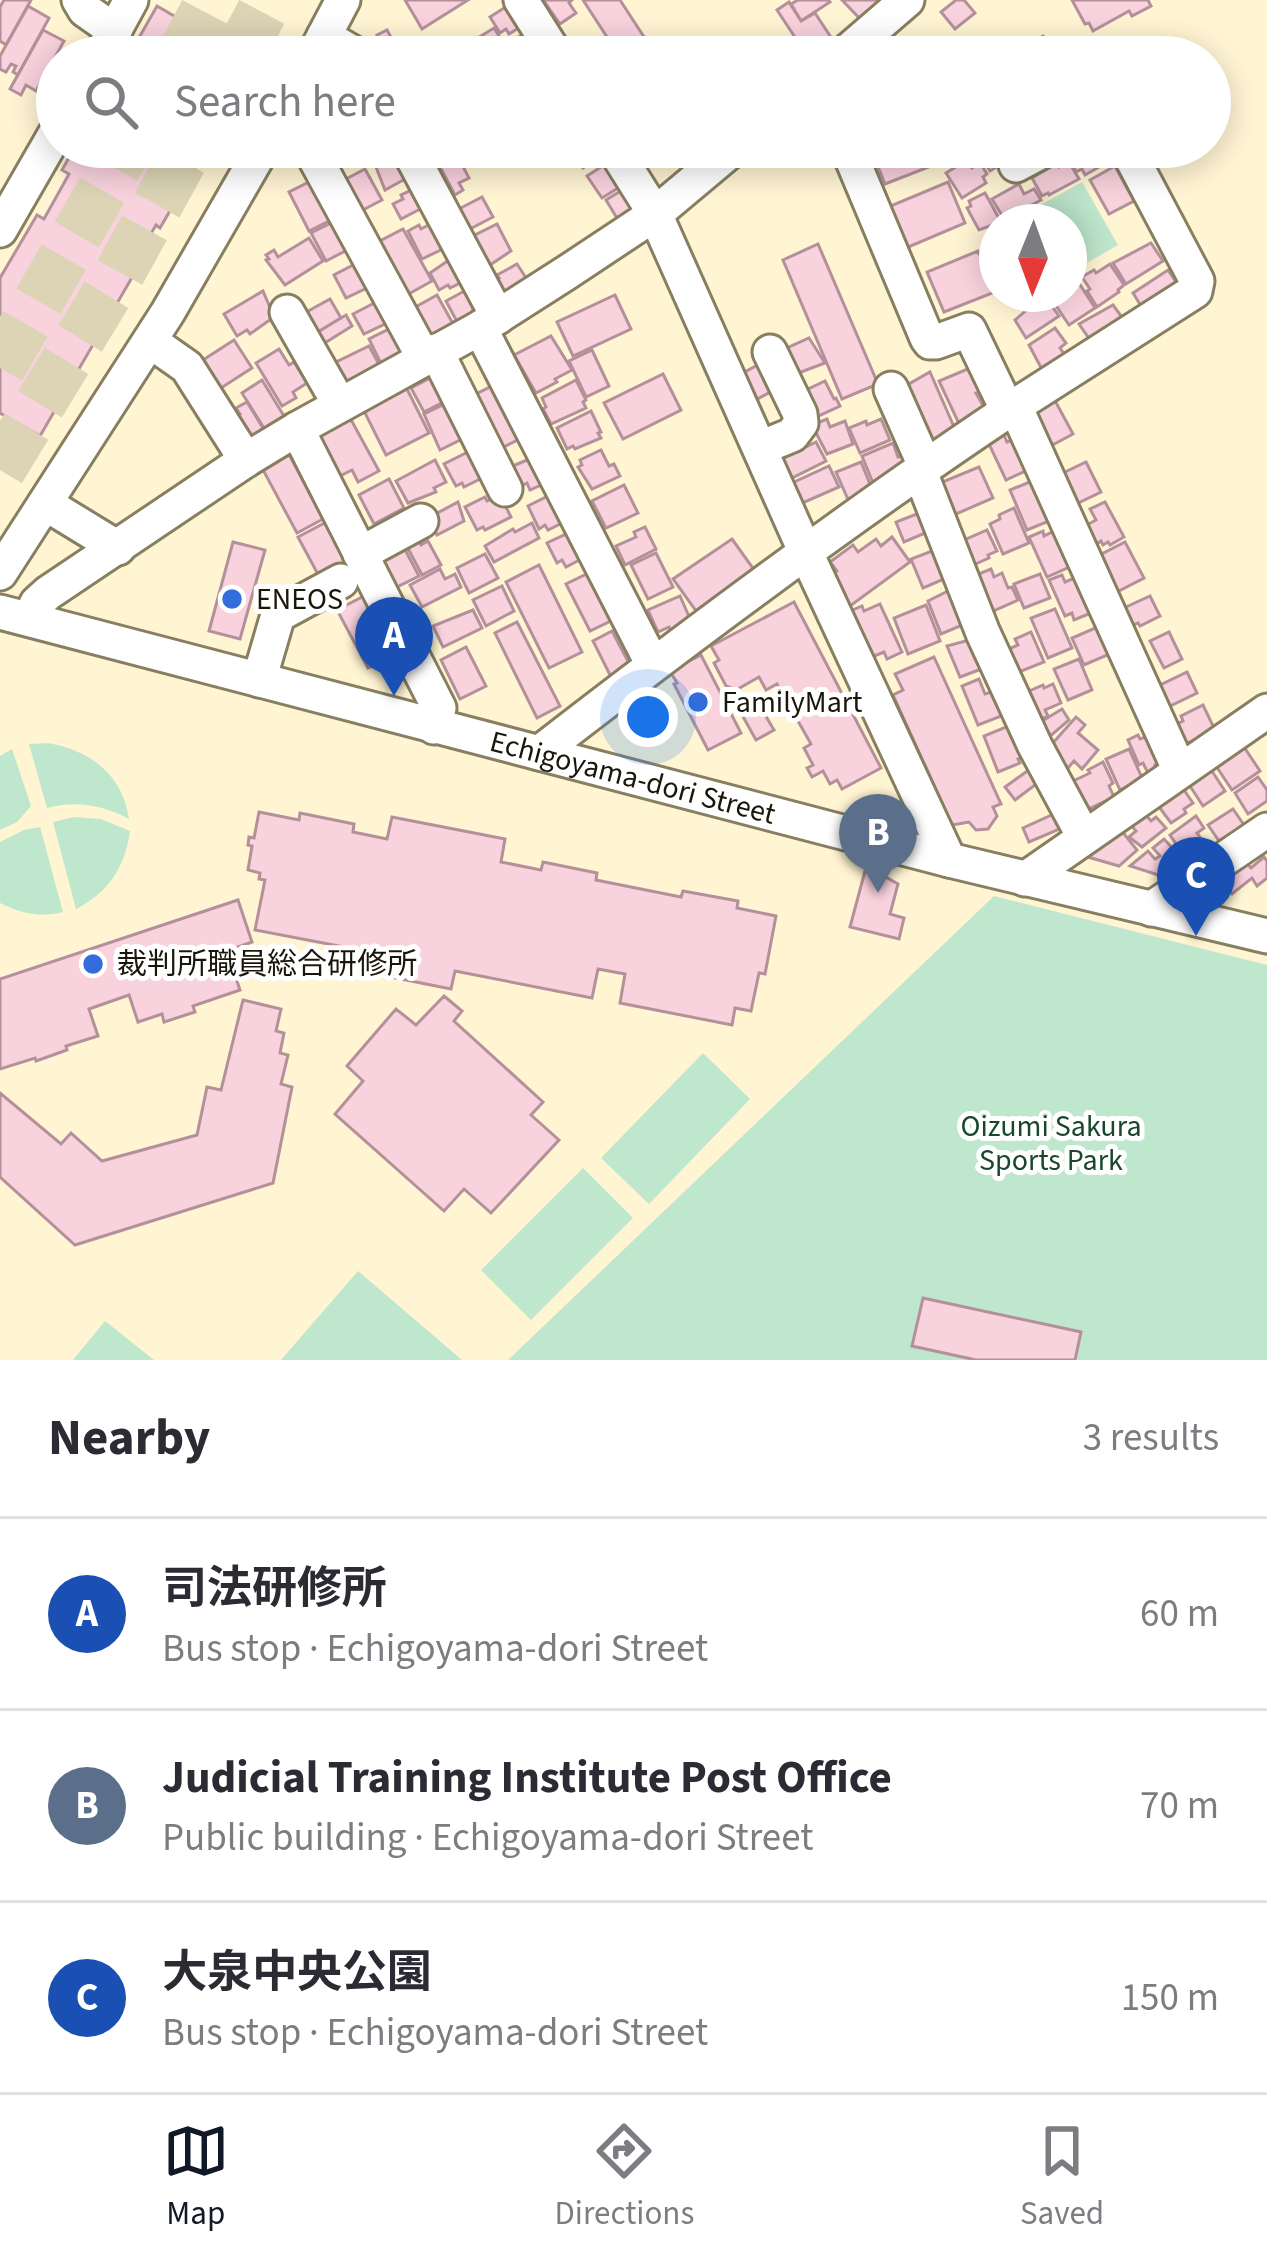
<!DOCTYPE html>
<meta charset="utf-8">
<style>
:root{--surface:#fff;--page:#f2f2f3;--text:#2b2b33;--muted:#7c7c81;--line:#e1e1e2;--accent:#111827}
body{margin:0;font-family:"Source Sans 3","Noto Sans JP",sans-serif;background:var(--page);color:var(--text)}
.compass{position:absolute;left:979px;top:204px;width:108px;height:108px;border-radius:50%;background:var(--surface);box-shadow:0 6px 30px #0003;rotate:181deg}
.you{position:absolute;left:648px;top:717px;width:42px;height:42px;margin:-30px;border:9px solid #fff;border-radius:50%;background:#1a73e8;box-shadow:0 0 0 18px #1a73e833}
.badge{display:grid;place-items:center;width:78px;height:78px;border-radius:50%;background:var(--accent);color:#fff;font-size:39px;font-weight:700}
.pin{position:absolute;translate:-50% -99px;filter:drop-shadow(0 3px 6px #0008)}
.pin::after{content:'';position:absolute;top:63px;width:42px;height:36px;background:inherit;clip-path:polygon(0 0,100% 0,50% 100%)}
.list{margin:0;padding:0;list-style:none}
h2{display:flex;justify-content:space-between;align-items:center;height:156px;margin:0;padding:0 48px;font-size:51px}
h2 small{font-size:39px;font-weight:400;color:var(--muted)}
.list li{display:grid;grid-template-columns:78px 1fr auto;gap:36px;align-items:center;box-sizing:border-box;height:192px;padding:0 48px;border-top:3px solid var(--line)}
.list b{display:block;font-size:45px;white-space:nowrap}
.list p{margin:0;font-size:39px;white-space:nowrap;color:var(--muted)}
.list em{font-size:39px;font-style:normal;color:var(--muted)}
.icon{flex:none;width:66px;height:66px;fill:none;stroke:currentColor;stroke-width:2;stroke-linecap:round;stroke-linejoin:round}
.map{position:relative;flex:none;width:1267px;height:1360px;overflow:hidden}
.search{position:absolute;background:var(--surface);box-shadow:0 6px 30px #0003;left:36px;right:36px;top:36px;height:132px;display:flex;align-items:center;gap:30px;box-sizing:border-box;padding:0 42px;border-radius:66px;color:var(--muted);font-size:45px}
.sheet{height:732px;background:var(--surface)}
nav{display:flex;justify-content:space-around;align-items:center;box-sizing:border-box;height:168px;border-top:3px solid var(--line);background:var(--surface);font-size:33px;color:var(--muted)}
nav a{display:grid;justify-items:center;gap:6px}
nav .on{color:var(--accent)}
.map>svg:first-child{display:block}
</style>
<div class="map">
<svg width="1267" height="1360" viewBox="0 0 1267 1360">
<rect width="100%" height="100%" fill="#fff5d3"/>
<g fill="#bfe7cd">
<polygon points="1082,182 1118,245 1069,273 1069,222 1010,222"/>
<path d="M48 743C90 750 123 775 129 819 104 805 74 800 47 808L29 744Z"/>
<polygon points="12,749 31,806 17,822 0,830 0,756"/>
<path d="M74 817 101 819 130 831C125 867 109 892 76 909L53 822Z"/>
<path d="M40 827 63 912C40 918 20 913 0 903V842L24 830Z"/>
<polygon points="994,896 1267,965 1267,1360 508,1360"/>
<polygon points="703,1053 750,1099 649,1204 601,1158"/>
<polygon points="583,1168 633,1218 531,1320 481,1270"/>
<polygon points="358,1271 462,1360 281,1360"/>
<polygon points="105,1321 154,1360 73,1360"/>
</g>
<g fill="#f8d2dd" stroke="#b4909b" stroke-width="3">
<polygon points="4,0 31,0 6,45 0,41 0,7"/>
<polygon points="405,0 468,0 422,29"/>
<polygon points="546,0 572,0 569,3 576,13 560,24 544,1"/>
<polygon points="583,0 620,0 657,57 620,57"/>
<polygon points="798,0 828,0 830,2 801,21 791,4"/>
<polygon points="842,0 883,0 861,20"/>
<polygon points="956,0 964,0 975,13 955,29 941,12"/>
<polygon points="1072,0 1148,0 1151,6 1132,16 1129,11 1093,31 1089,23 1085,24"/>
<polygon points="789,2 801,21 815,13 834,42 808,57 777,10"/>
<polygon points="512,3 525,24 509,34 506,29 500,33 490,17"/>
<polygon points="28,6 49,18 18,75 13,72 16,66 11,64 6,72 0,69 0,56"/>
<polygon points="157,6 245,57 128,57"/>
<polygon points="494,28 512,57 447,57"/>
<polygon points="43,30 64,41 36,91 26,85 21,95 10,89"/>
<polygon points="387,30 402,57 377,57 370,46 380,40 377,35"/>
<polygon points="520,36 524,42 532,37 539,57 516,57 507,44"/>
<polygon points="1043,36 1057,57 1001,57 1013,49 1017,54"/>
<polygon points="75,147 207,147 160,228 156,225 129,271 134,274 40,436 0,413 0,278 37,215 44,219 69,174 62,170"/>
<polygon points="569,147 604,147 607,152 583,168"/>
<polygon points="870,147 932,147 939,163 885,184"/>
<polygon points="989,147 1029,147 990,171 979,153"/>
<polygon points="1086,147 1109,147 1115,158 1085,175 1082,169 1076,172 1068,156"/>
<polygon points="457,155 469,178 459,183 463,190 455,195 439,165"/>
<polygon points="393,157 405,179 385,190 376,167"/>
<polygon points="608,158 626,183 602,198 587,176 601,167 599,163"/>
<polygon points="967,160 972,168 980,163 987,174 983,177 986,183 962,198 946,173"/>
<polygon points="1069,162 1079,179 1049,195 1048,193 1042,196 1032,178 1057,163 1059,167"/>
<polygon points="1115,166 1134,201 1109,214 1090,180"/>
<polygon points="365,169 382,200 361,211 344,180"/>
<polygon points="315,179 335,218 309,231 289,192"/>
<polygon points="948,182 965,223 899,251 881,210"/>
<polygon points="1019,184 1024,194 1034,189 1041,200 1013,215 1011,212 1003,217 992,199"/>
<polygon points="418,187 428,205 401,219 393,204 403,199 401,195"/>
<polygon points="627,187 641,217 623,228 606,200"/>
<polygon points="985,193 1001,222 979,230 967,208 971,206 969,201"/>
<polygon points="482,197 493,217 468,230 457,210"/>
<polygon points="337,220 351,248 326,261 311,233"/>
<polygon points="436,221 449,246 422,259 408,231 419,225 421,229"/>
<polygon points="497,224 511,251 487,267 471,237"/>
<polygon points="403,229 432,281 405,296 376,243"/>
<polygon points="309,238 323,261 285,285 266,260 269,259 266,255 274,250 278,257"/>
<polygon points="1151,243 1163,261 1126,284 1113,263"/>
<polygon points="818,244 878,384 842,399 783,260"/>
<polygon points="978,251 995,292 944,312 927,272"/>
<polygon points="452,258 464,281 450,288 448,285 439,290 430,273"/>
<polygon points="359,262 371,286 346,298 334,275"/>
<polygon points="517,264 532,287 508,301 496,279 499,278 497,275"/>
<polygon points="1110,264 1124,285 1118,290 1119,292 1097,307 1087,291 1090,289 1082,277 1094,270 1096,273"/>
<polygon points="1168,270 1178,285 1146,314 1133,293"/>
<polygon points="1077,280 1095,308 1069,325 1053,301 1063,294 1069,294 1069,285"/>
<polygon points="470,288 480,305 473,309 480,321 462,331 446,301"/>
<polygon points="263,291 274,317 250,334 247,330 237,336 224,314"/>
<polygon points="437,295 457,331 432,340 412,309"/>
<polygon points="615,295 631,329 573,356 557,322"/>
<polygon points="330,299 341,318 313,335 301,315"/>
<polygon points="1047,299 1059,316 1026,338 1015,320 1037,301 1039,304"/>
<polygon points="380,300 391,321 364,334 353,314"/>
<polygon points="1113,305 1124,320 1095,347 1079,324"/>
<polygon points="346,315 352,326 320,346 313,335"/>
<polygon points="395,326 408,351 385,372 369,339"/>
<polygon points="1055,328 1066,343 1060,348 1067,358 1045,375 1029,345"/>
<polygon points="551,336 572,370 555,379 557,382 536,393 514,355"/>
<polygon points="809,338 825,363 788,377 776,353"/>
<polygon points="234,340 252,368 221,388 203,360"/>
<polygon points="369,346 381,368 340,389 328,366"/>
<polygon points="279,349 289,365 294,362 307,383 293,392 296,398 282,406 256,363"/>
<polygon points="592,350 609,386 586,397 569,361"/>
<polygon points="763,362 778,388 746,405 734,378"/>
<polygon points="970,368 981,392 976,393 989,416 961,428 939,381"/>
<polygon points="930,372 958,436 928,449 902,388"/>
<polygon points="438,374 451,398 424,412 411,388"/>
<polygon points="663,374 681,410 623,439 604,403"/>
<polygon points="262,380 287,421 267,433 242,393"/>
<polygon points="576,380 586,400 583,402 586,408 551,424 543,409 546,407 542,398"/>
<polygon points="502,381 529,434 498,450 472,396"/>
<polygon points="825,381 834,399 836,398 840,406 812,419 798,394"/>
<polygon points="407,389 429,433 386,455 364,411"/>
<polygon points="1053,397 1073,434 1047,448 1027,410"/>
<polygon points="247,402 269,438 248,450 229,420 240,414 236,408"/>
<polygon points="447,403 464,438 440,450 424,414"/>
<polygon points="591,411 601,432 598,433 601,438 575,449 573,446 567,449 557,428"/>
<polygon points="349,416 379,471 358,482 352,470 338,477 315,434"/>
<polygon points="827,419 830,427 845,421 853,444 827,454 812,425"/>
<polygon points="881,419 890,440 860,453 849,428 866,421 867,425"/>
<polygon points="1004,435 1007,442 1018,438 1032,468 1006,480 988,442"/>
<polygon points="816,442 826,461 790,479 780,460"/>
<polygon points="893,443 898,457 904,455 908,464 875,488 862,456"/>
<polygon points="476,448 486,476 464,487 462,483 456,486 444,464"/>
<polygon points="601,450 609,466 614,464 620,476 592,489 578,467 582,465 580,460"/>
<polygon points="289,454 323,519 297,533 262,468"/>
<polygon points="539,455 552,480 530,490 527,483 518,488 508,468"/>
<polygon points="435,460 446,482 434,488 436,492 408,503 396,481"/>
<polygon points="861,462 874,494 850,504 836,472"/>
<polygon points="1086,462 1101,492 1074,505 1059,475"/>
<polygon points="829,466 839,487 800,504 790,484"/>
<polygon points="979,467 993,498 949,517 935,485"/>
<polygon points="389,479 404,508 374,524 359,495"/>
<polygon points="1037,479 1054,519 1027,530 1010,490"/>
<polygon points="624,485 638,513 606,528 592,501"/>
<polygon points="556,492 570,519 548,530 545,525 539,529 528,506"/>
<polygon points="500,495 511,517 485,530 483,527 477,530 465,507 485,497 487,501"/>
<polygon points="458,502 464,521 437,535 428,518"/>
<polygon points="1105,502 1124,537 1110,545 1108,542 1103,545 1101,541 1095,545 1085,526 1096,520 1090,509"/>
<polygon points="1014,508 1029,543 1003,554 990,524 1000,519 999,515"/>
<polygon points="922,512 930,531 904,542 896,522"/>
<polygon points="334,518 357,561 321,580 298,537"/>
<polygon points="532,523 539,538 494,562 485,546 513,529 515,532"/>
<polygon points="645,527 656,549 625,565 616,546 636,537 634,532"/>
<polygon points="1058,529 1074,565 1047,577 1029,537 1043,531 1044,536"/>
<polygon points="575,530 591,554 566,567 562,560 557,563 547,543"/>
<polygon points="987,530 997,551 988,555 989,558 973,565 962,541"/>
<polygon points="414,533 421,545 428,541 441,565 422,575 403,539"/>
<polygon points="892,537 910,562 846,609 835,595 842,590 831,576 837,571 830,562 853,545 858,552 876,539 881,546"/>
<polygon points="732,539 755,571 696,611 673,579"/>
<polygon points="233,542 265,550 240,639 209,631"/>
<polygon points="1125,542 1144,578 1113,594 1094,558"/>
<polygon points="402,544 419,576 395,588 378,556"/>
<polygon points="940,548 949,577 923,588 911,559"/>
<polygon points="656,553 673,587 648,599 631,565"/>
<polygon points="485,554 498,578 469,593 457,568"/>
<polygon points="539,565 582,652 549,668 506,582"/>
<polygon points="440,569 445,579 455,574 461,587 422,607 410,585"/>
<polygon points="991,569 994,577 1002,573 1008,588 1012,587 1018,600 991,612 976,575"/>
<polygon points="595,570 619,617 590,631 566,584"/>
<polygon points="1040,574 1050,598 1024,608 1014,584"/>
<polygon points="1062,575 1065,582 1082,575 1091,613 1074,620 1072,613 1065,616 1049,580"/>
<polygon points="502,586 514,611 486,626 473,600"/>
<polygon points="952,589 965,624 941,634 928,601"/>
<polygon points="364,596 395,655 368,668 337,610"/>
<polygon points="680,596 691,621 670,631 669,627 658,632 648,610"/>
<polygon points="1150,596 1160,616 1140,626 1138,623 1129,627 1124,608"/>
<polygon points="794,602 881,768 842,789 837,780 830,784 823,771 812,777 807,768 813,765 804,748 811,744 777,684 766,690 759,677 736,690 726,686 714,663 719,660 711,646"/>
<polygon points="880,604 902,652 887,659 884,652 867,659 846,613 862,606 864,611"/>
<polygon points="926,605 940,641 908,654 894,618"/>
<polygon points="1055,609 1072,648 1048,658 1031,618"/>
<polygon points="473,610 482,628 443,647 433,626"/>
<polygon points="517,622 560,706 537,718 495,633"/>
<polygon points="1100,626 1112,653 1084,665 1072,638"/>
<polygon points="612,631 631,667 611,677 593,641"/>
<polygon points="1031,632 1044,662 1019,672 1018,669 1013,671 1004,651 1018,645 1015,639"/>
<polygon points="1169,632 1182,659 1164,668 1150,641"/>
<polygon points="973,639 984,668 960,677 947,646"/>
<polygon points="466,647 486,686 460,699 441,660"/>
<polygon points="701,655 741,733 708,750 674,684 677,683 670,671"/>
<polygon points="934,657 1001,804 993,807 997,816 988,829 976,830 969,822 952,825 893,695 903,690 895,674"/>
<polygon points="1079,659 1092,690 1068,700 1054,669"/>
<polygon points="1187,672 1197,693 1164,709 1154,688"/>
<polygon points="979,679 985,694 995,691 1004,715 978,725 962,686"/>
<polygon points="1053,684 1061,703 1045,710 1048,716 1039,720 1027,692 1043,685 1044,688"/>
<polygon points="758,703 774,730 756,740 741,713"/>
<polygon points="1203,705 1215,730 1181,746 1172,726 1183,721 1181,716"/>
<polygon points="1062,709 1069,720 1041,744 1039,723"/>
<polygon points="1076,717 1085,725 1078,733 1098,750 1082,769 1074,761 1068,768 1044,753"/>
<polygon points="1011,725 1023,757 1018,759 1020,763 998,772 984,736"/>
<polygon points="1138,735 1140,739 1152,735 1163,762 1155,765 1157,769 1148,773 1143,763 1139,765 1128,740"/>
<polygon points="1240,741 1260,771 1232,790 1212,760"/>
<polygon points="1129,749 1143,780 1120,790 1106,759"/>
<polygon points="1103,762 1113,783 1109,786 1114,797 1082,812 1069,783 1090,773 1088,770"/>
<polygon points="1208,765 1225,791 1203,806 1186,780"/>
<polygon points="1030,769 1039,782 1015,800 1005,787"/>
<polygon points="1258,777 1267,790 1267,801 1248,814 1235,793"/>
<polygon points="1182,787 1193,803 1184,809 1186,813 1171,823 1157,804"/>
<polygon points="1140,808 1151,821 1156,817 1166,828 1142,847 1129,837 1136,831 1126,819"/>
<polygon points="1233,809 1244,825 1219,841 1208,825"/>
<polygon points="259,812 299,820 300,813 354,824 353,832 387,839 392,817 505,839 501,862 541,870 543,862 597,873 596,880 681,897 683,891 738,901 737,908 776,916 765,974 759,973 751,1011 735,1008 732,1025 620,1003 625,974 598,969 592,998 455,971 451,989 391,977 396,957 255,930 265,880 259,879 260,873 248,870 252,846 248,845 249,837 254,838"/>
<polygon points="1056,813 1062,828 1029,842 1023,828"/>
<polygon points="1196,816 1204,828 1197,833 1207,847 1188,861 1170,835"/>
<polygon points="1117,825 1137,850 1119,866 1081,855"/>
<polygon points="1164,839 1186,863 1168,878 1130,866 1148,851 1155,859 1160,856 1153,848"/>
<polygon points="1264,857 1267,861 1267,878 1257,886 1252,878 1232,894 1221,880 1245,861 1251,868"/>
<polygon points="865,871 882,875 898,884 890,914 904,918 899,939 850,927"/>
<polygon points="238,900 252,942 227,951 240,990 193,1006 195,1012 164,1022 162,1014 138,1022 129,995 89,1009 98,1036 66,1046 67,1050 36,1061 35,1058 0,1069 0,979"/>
<polygon points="444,996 462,1011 454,1021 543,1102 531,1115 559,1140 491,1213 464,1189 444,1211 335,1114 363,1081 347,1066 396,1009 416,1025"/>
<polygon points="243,1000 281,1009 276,1031 284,1033 280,1053 288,1055 281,1084 292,1087 273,1183 75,1245 0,1177 0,1093 61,1144 71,1133 102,1161 197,1135 207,1087 221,1090"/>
<polygon points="923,1298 1081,1332 1075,1360 976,1360 912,1346"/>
</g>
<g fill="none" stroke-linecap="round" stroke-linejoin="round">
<g stroke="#dcd4b5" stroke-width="51" stroke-dasharray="51 26" stroke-linecap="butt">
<polyline points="181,57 211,0"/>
<polyline points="238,57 268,0"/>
<polyline points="0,368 127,147"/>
<polyline points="0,470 118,276 189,147"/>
</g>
<defs>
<g id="minor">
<polyline points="79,0 85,10 115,31"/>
<polyline points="521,0 557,57"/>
<polyline points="324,36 360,57"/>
<polyline points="100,57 131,0"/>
<polyline points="313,57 343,0"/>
<polyline points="841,57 907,0"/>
<polyline points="309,147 424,358"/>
<polyline points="407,147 498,317"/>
<polyline points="613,147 655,214 806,553 949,860"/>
<polyline points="847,147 927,338 930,342 936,342 969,330 1008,411"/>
<polyline points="1016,165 1050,147"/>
<polyline points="0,230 57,131"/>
<polyline points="287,312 340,405"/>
<polyline points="480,328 653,665"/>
<polyline points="150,341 187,367 246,460"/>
<polyline points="436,351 505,489"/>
<polyline points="891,389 926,468"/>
<polyline points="1015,406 1180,771"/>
<polyline points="297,429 439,708 434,727"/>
<polyline points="760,448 792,435 801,423 800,414 770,352"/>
<polyline points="920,472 983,633 1035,746 1084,837"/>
<polyline points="46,504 118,548"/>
<polyline points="360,554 421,521"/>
<polyline points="0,573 168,312 263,147"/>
<path id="s1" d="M0 612 949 860 1267 936"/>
<polyline points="29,619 37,603 48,593 246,460 297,429 480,328 566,273 655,214 735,147"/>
<polyline points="259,680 278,615 341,581"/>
<path d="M539 753C695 632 854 513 1018 404 1077 366 1136 329 1195 291L1197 281 1126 147"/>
<polyline points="1025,879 1267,711"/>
<polyline points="1151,909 1267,830"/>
</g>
</defs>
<use href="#minor" stroke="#887f61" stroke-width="39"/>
<use href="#minor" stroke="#fff" stroke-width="33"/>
</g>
<g fill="#336cdb" stroke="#fff" stroke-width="4.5">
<circle cx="232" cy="599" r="12"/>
<circle cx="698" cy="702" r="12"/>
<circle cx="93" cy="964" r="12"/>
</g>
<g text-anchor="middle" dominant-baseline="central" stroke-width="10" stroke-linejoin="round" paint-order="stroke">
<g font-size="30" fill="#19160a" stroke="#fff" text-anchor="start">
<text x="256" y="599">ENEOS</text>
<text x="722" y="702">FamilyMart</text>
<text x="117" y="964">裁判所職員総合研修所</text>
</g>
<g font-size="30" fill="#19160a" stroke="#fff">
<text stroke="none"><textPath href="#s1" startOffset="654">Echigoyama-dori Street</textPath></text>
</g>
<g font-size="30" fill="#18472d" stroke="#fff">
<text x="1051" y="1126">Oizumi Sakura<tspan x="1051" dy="34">Sports Park</tspan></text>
</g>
</g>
</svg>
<svg class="compass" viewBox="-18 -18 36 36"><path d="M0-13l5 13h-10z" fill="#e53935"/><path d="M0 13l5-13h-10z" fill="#7c7c81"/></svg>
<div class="you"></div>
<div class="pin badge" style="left:394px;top:696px;background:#1a4fb4">A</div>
<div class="pin badge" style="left:878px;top:893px;background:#5c6f8a">B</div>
<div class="pin badge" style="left:1196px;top:936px;background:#1a4fb4">C</div>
<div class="search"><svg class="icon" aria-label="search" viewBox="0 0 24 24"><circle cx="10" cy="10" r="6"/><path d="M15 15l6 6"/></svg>Search here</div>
</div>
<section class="sheet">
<h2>Nearby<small>3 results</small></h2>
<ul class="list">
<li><span class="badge" style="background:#1a4fb4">A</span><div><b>司法研修所</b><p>Bus stop · Echigoyama-dori Street</p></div><em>60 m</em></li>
<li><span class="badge" style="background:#5c6f8a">B</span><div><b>Judicial Training Institute Post Office</b><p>Public building · Echigoyama-dori Street</p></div><em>70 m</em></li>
<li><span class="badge" style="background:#1a4fb4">C</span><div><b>大泉中央公園</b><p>Bus stop · Echigoyama-dori Street</p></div><em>150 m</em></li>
</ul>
</section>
<nav>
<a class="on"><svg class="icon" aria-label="map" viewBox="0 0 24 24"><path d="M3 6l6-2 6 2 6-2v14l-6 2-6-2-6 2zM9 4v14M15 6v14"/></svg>Map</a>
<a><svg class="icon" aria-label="directions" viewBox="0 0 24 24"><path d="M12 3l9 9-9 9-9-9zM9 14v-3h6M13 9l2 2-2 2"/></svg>Directions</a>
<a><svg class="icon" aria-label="saved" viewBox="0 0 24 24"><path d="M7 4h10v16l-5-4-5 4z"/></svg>Saved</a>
</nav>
